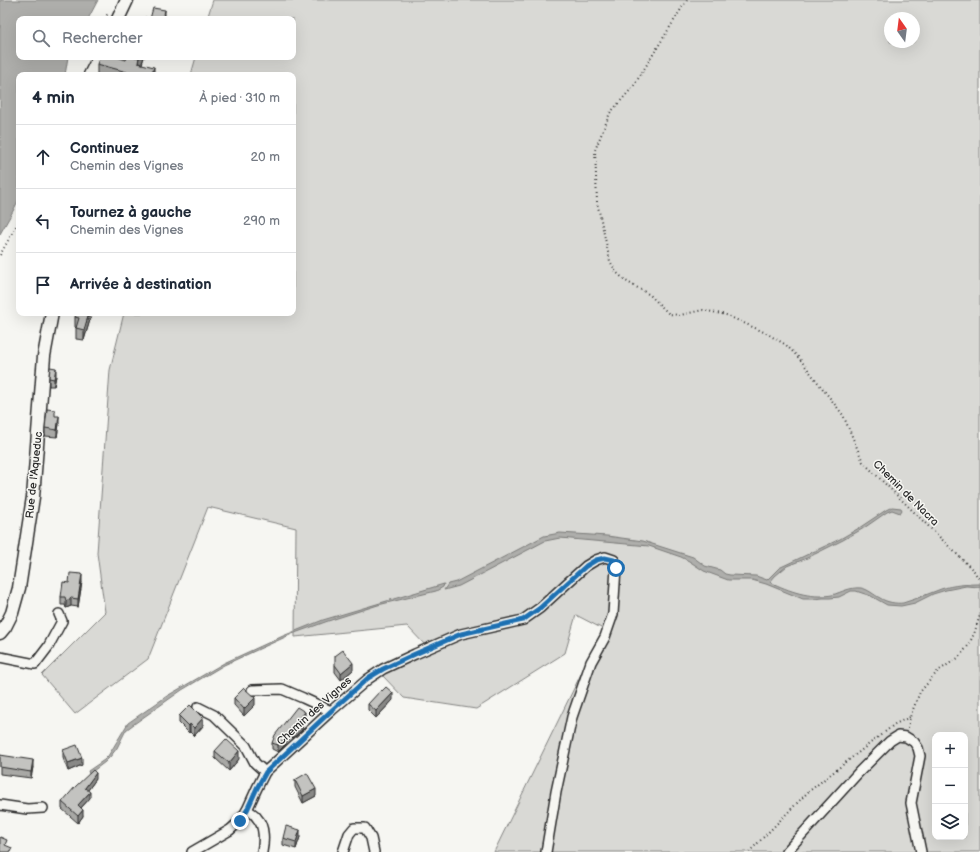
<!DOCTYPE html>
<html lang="fr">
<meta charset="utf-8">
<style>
:root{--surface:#fff;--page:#f6f6f7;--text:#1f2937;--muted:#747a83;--line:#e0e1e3}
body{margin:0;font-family:"Balsamiq Sans",sans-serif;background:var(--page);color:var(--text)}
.controls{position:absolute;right:12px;bottom:12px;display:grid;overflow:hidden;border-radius:8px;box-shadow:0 4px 16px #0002}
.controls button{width:36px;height:36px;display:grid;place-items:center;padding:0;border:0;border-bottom:1px solid var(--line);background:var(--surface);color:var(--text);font:20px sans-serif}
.compass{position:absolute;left:884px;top:12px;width:36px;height:36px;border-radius:50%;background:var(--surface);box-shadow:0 4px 16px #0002;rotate:346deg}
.stop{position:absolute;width:12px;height:12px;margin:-9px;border:3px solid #1f6fb2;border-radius:50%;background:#fff}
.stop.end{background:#1f6fb2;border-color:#fff;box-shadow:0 1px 4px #0008}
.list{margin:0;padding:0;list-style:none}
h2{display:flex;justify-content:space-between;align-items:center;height:52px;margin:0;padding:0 16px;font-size:17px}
h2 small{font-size:13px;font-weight:400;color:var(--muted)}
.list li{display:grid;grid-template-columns:26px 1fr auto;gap:12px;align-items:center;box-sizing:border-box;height:64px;padding:0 16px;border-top:1px solid var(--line)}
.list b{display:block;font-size:15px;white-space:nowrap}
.list p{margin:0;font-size:13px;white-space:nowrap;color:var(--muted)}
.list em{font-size:13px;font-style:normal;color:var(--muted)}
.icon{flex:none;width:22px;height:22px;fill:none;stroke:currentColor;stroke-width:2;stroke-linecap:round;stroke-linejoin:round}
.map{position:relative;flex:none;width:980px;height:852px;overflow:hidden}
.search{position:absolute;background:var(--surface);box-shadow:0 4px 16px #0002;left:16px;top:16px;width:280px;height:44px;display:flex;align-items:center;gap:10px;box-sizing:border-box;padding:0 14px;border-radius:8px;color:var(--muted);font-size:15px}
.panel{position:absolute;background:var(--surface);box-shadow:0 4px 16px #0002;left:16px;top:72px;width:280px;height:244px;border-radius:8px}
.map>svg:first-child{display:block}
</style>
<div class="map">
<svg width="980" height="852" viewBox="0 0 980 852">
<rect width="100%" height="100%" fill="#f6f6f2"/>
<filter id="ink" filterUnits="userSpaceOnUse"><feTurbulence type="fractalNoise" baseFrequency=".025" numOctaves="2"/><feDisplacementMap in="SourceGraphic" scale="8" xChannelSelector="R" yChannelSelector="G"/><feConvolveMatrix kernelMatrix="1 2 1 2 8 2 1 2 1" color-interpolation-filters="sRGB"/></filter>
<g filter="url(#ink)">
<path fill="#d9d9d5" stroke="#828280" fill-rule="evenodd" d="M213 0H980V852H494L603 629 576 615 565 653 476 709 404 698 382 675 427 647 407 626 295 637 296 528 208 507 148 659 75 714 42 675 105 612 97 553 110 370 124 313H293V75H191L196 57H293V19H207ZM890 18H914V42H890ZM935 735H965V837H935Z"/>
<g fill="#aeaeab" stroke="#7a7a78">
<polygon points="0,0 98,0 88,19 19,19 19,57 68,57 65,75 19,75 19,199 13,211 0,234"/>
<path d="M892 507 901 508 902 510 900 513 892 510 887 512 864 528 843 540 807 558 787 566 775 576 770 582C789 591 810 599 832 595 842 592 850 587 861 588 868 589 874 595 880 598 886 602 896 604 903 603 907 602 911 600 915 599 924 596 932 592 941 589 953 585 967 584 980 584V587L966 586 946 590 933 594 915 603 901 606 887 605 871 596 856 591H851L839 597 830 598H823L813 599H803L766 584 752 580H728L704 571 689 561 681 557 649 546 560 538 545 541 459 586 444 590 448 584 456 582 544 536 560 533 607 536 643 541 693 557 705 566 720 570 725 574 730 575 756 576 767 580 779 568 840 539 859 528 886 510Z"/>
<polygon points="444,584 443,587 436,591 378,605 328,621 292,634 224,665 182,690 134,724 126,730 117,748 110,757 105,762 89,774 88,771 104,760 108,756 113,748 128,723 167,696 224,663 283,636 323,620"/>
</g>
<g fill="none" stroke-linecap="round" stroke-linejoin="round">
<defs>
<g id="minor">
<polyline points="0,657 35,664 48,647 62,621 59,614"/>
<polyline points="252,690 282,689 303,698 331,711"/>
<polyline points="198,707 214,715 246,746 255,763 265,772"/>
<polyline points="0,805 27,809 43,808"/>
<path d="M247 810C250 812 255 814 257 818 265 826 264 842 262 852"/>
<polyline points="192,852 230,830 240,821 247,810 257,788 265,772 331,711 368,679 383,669 415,654 461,634 523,620 540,608 565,585 586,566 596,560 605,557 614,560 616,568 613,614 605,637 591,662 572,717 556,792 546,852"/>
<polyline points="343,852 349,834 354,828 365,828 371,838 374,852"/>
<polyline points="786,852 859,772 890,741 898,736 906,737 914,742 918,748 920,756 911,803 921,852"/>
</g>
<g id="tertiary">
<polyline points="118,19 127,0"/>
<polyline points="90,75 99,57"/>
<polyline points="0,633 5,627 12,613 19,588 33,497 44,356 52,313"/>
</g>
</defs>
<use href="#minor" stroke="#2b2b2b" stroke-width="12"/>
<use href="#tertiary" stroke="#2b2b2b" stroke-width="15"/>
<g stroke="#2b2b2b" stroke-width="2" stroke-dasharray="1 3" stroke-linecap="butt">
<polyline points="687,0 683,6 633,87 610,113 595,150 597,202 610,261 616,272 626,281 650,295 669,314 680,315 703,310 726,315 766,333 786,345 799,358 843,415 863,462 974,571 980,581"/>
<polyline points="105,19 108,13"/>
<polyline points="0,255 19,221"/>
<polyline points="908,728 910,717 920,692 938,671 958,658 968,646 974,634 980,615"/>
<polyline points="885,732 895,724 910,717"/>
<polyline points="749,852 808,792 882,734"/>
</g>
<use href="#minor" stroke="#f6f6f2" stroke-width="9"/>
<use href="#tertiary" stroke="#f6f6f2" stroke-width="12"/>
</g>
<g fill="#a8a8a5" stroke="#2b2b2b">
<polygon points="127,57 144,57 142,64 154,75 97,75 97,64 126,60"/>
<polygon points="92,313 84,340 76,339 76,328 75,327 75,317"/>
<polygon points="56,376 54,386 49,386 49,378"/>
<polygon points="55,416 59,424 57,437 45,436 45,428"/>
<polygon points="82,582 78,607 71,606 66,608 65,605 61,605 61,597 69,583"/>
<polygon points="335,665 353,670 341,680 335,672"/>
<polygon points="382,691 393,700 376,718 368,710 368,704"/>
<polygon points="234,698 255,705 244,716 234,705"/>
<polygon points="179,716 203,726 194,736 190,732 189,733 179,723"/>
<polygon points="305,719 302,723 302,730 293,738 291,737 283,747 278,752 272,749 272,743"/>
<polygon points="63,750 82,765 68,771 63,758"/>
<polygon points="215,751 239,759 229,771 215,758"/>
<polygon points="0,755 33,767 31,778 0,774"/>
<polygon points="96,779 88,790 90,798 81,808 83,816 78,823 62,809 62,802"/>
<polygon points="295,780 316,796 303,803 295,787"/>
<polygon points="300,837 296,849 283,845 283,838"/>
</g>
<g fill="#888886" stroke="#2b2b2b">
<polygon points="165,10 165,19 163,19"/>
<polygon points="139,57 144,57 138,75 138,63"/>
<polygon points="154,67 154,75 151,75"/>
<polygon points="89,313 92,313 84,340 84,330"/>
<polygon points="56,368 56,376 54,386 54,379"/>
<polygon points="59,416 59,424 57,437 57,430"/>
<polygon points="82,574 82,582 78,607 78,599"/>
<polygon points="71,598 71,606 66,608 66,601"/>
<polygon points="353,663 353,670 341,680 341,673"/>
<polygon points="393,693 393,700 376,718 376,711"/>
<polygon points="255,698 255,705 244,716 244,709"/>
<polygon points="305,712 305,719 301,724 302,723 302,730 293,738 293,731 299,720"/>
<polygon points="203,718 203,726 194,736 194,728"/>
<polygon points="190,724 190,732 189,733 189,726"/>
<polygon points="291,730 291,737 283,747 278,752 278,745"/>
<polygon points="239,751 239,759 229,771 229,763"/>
<polygon points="82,758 82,765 68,771 68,763"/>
<polygon points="33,760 33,767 31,778 31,772"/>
<polygon points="96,773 96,779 85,794 85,788"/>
<polygon points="316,789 316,796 303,803 303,796"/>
<polygon points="90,792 90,798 78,811 78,805"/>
<polygon points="83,810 83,816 78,823 78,816"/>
<polygon points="300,830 300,837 296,849 296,842"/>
</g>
<g fill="#c3c3c0" stroke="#2b2b2b">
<polygon points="153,8 165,10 163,19 145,19 145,17 150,19"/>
<polygon points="100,57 117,57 126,60 127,57 139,57 138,63 154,67 151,75 126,75 127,72 97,64"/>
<polygon points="76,313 89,313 84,330 76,328 79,318 75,317"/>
<polygon points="50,367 56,368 54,379 49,378"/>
<polygon points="47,409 55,410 55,416 59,416 57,430 45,428"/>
<polygon points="70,573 82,574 78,599 71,598 66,601 65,597 61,597 63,582 69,583"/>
<polygon points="343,650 353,663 341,673 335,665 335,656"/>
<polygon points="386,687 393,693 376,711 368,704 381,690 382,691"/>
<polygon points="244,688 255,698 244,709 234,698"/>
<polygon points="190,705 203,718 194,728 190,724 189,726 179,716"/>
<polygon points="297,707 305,712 299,720 302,723 293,731 291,730 283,740 278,745 272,743 275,735"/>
<polygon points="226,739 239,751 229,763 215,751"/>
<polygon points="77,745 82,758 68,763 63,750"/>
<polygon points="0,755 33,760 31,772 0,767"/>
<polygon points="93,770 96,773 85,788 90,792 78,805 83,810 78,816 62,802 75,787"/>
<polygon points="307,773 316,789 303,796 295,780"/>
<polygon points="286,826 300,830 296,842 283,838"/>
<polygon points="0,837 7,840 5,845 12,848 10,852 0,852"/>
</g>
</g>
<g fill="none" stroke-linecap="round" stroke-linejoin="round" filter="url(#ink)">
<polyline stroke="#1f6fb2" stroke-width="5" points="240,821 247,810 257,788 266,772 331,711 368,678 383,669 415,654 461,634 523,620 540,608 565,585 586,566 596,560 605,558 614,560 616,568"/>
</g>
<g text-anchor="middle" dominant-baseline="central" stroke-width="3" stroke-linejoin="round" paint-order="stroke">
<g font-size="11" fill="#2b2b2b" stroke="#f6f6f2">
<text transform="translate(34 475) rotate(-84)">Rue de l'Aqueduc</text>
<text transform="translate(906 493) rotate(45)">Chemin de Nacra</text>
<text transform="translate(314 711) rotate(-42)">Chemin des Vignes</text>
</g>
</g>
</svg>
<div class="controls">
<button>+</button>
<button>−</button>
<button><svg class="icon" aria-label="layers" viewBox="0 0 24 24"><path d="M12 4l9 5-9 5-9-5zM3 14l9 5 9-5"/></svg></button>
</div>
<svg class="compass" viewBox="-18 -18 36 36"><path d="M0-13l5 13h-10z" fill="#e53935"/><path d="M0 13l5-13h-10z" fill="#747a83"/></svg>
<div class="stop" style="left:616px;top:568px"></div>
<div class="stop end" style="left:240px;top:821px"></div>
<div class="search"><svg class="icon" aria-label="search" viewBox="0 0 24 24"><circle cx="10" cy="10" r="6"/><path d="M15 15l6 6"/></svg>Rechercher</div>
<section class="panel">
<h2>4 min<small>À pied · 310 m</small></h2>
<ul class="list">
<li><svg class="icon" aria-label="ahead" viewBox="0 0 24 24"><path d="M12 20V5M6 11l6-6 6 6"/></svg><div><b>Continuez</b><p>Chemin des Vignes</p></div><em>20 m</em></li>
<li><svg class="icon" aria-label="left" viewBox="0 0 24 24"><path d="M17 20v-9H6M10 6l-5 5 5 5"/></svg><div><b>Tournez à gauche</b><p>Chemin des Vignes</p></div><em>290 m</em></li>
<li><svg class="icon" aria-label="arrive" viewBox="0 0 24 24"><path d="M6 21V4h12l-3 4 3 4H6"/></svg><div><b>Arrivée à destination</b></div></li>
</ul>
</section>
</div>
